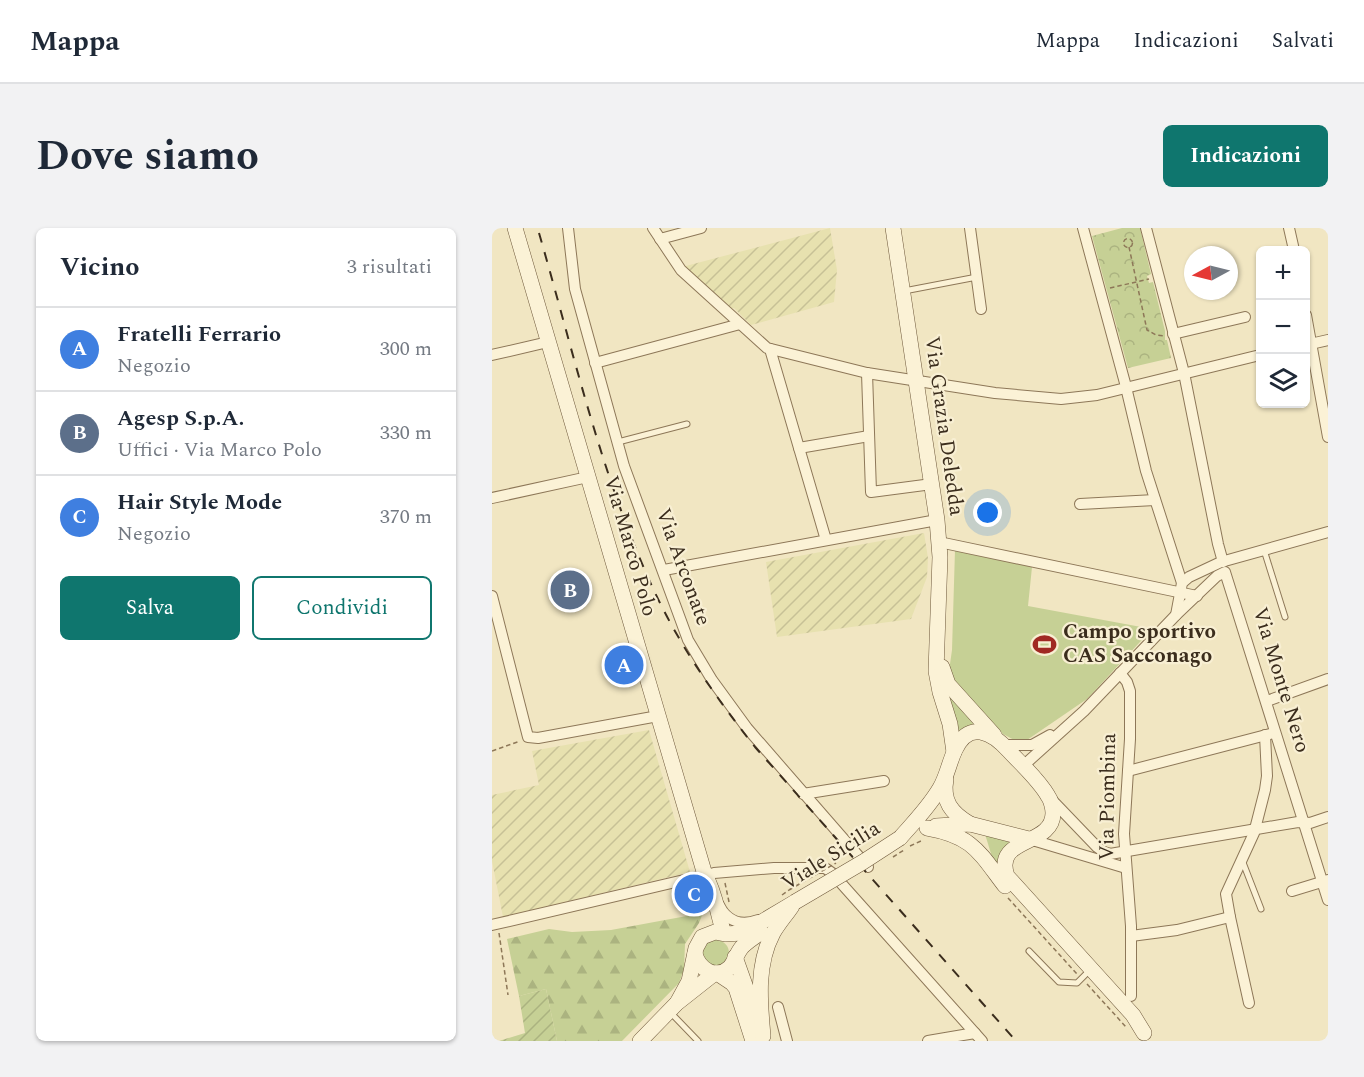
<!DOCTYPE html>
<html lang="it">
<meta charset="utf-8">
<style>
:root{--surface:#fff;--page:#f2f2f3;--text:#1f2937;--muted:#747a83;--line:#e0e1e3;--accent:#0f766e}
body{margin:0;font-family:Spectral,serif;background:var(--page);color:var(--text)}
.controls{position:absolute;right:18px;top:18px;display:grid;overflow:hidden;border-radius:9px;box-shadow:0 2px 4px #0004}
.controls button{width:54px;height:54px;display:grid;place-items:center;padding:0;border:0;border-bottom:2px solid var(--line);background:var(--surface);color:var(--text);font:30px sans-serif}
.compass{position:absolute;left:692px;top:18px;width:54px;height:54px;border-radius:50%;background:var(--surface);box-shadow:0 2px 4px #0004;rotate:263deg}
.you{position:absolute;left:496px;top:285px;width:21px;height:21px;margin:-15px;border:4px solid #fff;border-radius:50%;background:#1a73e8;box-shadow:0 0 0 9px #1a73e833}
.badge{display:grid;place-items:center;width:39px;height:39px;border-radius:50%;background:var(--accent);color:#fff;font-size:20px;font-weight:700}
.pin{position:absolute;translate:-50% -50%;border:3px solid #fff;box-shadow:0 2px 6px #0006}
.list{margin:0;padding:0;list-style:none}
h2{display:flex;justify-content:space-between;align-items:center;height:78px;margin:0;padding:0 24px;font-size:26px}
h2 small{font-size:20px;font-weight:400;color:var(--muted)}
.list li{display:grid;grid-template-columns:39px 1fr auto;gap:18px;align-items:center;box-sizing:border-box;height:84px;padding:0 24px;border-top:2px solid var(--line)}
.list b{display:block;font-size:22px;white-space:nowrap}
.list p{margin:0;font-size:20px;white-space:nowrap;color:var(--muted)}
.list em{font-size:20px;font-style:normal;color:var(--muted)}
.actions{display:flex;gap:12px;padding:18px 24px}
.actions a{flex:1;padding:14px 0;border:2px solid var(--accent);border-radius:9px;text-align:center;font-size:21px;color:var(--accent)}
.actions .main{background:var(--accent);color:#fff}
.icon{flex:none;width:33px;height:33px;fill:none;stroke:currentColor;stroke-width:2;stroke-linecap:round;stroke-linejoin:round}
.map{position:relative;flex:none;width:836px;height:813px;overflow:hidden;border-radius:9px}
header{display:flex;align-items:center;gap:36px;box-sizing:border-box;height:84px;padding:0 30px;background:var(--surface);border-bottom:2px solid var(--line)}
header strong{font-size:28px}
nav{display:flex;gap:33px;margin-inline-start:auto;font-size:21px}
.intro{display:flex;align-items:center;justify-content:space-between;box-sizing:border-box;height:144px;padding:0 36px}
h1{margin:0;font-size:42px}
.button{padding:15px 27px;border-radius:9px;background:var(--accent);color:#fff;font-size:21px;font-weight:700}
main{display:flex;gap:36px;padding:0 36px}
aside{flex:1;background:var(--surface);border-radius:9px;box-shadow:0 2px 4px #0004}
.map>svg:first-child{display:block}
</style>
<header>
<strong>Mappa</strong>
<nav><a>Mappa</a><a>Indicazioni</a><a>Salvati</a></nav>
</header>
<div class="intro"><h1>Dove siamo</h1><a class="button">Indicazioni</a></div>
<main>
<aside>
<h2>Vicino<small>3 risultati</small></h2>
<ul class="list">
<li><span class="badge" style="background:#3f7fe0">A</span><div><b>Fratelli Ferrario</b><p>Negozio</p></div><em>300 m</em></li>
<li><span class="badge" style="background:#5c6f8a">B</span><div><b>Agesp S.p.A.</b><p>Uffici · Via Marco Polo</p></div><em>330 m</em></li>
<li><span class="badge" style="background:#3f7fe0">C</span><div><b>Hair Style Mode</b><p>Negozio</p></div><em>370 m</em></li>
</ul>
<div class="actions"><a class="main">Salva</a><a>Condividi</a></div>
</aside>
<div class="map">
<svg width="836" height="813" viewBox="0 0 836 813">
<defs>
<pattern id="farmland-furrows" width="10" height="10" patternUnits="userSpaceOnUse" patternTransform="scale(1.5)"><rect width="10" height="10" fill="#e7e1af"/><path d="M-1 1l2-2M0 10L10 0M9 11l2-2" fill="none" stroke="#c7c196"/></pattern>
<pattern id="forest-firs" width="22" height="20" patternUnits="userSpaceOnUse" patternTransform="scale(1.5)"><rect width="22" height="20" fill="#c6d095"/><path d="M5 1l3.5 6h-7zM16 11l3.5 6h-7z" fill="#abb380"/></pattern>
<pattern id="park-crowns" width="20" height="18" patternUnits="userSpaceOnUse" patternTransform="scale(1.5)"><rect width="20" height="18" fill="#c6d095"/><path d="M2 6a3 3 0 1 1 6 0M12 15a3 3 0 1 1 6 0" fill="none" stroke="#abb380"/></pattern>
<pattern id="garden-furrows" width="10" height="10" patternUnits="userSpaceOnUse" patternTransform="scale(1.5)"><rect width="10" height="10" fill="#c6d095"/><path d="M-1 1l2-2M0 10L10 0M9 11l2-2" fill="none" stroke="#abb380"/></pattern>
</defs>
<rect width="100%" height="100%" fill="#f1e6c2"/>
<g fill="url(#farmland-furrows)">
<polygon points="338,0 345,42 342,74 259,97 242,80 237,81 190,39"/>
<polygon points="432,305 436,330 435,349 419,391 285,409 274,334"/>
<polygon points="157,502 198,644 11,689 0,633 0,567 47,557 40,523"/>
</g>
<g fill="#c6d095">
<polygon points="463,322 540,339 536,378 660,401 595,471 535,512 524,513 511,506 461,451 457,443 460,422"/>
<polygon points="452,461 483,497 465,506"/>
<polygon points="493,606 521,613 509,642 500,629"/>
<circle cx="224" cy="725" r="13"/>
</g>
<polygon fill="url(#forest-firs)" points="211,685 207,695 193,716 192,741 187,755 130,813 65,813 54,761 27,768 15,711 57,701 80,704 119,702"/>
<polygon fill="url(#park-crowns)" points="630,0 648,0 659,46 655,48 657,55 661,54 673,103 673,112 675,112 679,130 636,140 600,8"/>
<polygon fill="url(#garden-furrows)" points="54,761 65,813 7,813 33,805 27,768"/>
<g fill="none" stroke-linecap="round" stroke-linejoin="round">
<defs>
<g id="lane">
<polyline points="412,63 485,49"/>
<polyline points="126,214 195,196"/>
<polyline points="772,322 793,389"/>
<polyline points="750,632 769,681"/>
<polyline points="537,723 567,754 585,755 594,746"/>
<polyline points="178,784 206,813"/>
</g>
<g id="street">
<polyline points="76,0 83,61 132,238 196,412 220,452 255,500 376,639"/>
<polyline points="161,0 189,42 275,120 375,145 503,165 569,171 605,167 768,127"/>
<polyline points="478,0 489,81"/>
<polyline points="591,0 633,155 654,243 690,355"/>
<polyline points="654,0 692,145 726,316 731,334"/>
<polyline points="797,0 802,22"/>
<polyline points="168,11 209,0"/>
<polyline points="814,87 836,209"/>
<polyline points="681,106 753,89"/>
<polyline points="814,117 836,112"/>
<polyline points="278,121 334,312"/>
<polyline points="0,127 56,114"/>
<polyline points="103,135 248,96"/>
<polyline points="375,145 379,264 440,256"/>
<polyline points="307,220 377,208"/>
<polyline points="0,270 96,249"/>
<polyline points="588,276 663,272"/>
<polyline points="447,314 705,368"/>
<polyline points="172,342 445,292"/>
<polyline points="0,368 36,509 46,510 166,488"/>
<polyline points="684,387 690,355 697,349 729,334 836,304"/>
<polyline points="628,445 635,454 638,463 638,511 632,606 639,698 639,768"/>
<polyline points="775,473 836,451"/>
<polyline points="512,517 540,517 558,507"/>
<polyline points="531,538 592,483 683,388 725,348 733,344 836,672"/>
<polyline points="636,543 778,506"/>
<polyline points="311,566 392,553"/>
<polyline points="557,569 605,619 612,624 618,626 806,594 818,595 836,589"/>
<polyline points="537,611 634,640"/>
<polyline points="800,663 836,652"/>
<path d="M227 677C235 694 250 698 266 692"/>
<polyline points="738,689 734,666 762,605 773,562 775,548 773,507"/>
<polyline points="0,697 222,645 282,640 333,640 340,645 490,813"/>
<polyline points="639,708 685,702 738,689 757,775"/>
<polyline points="286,779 295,813"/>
<polyline points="436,813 483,805"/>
</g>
<g id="secondary">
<path d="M23 0 213 647C224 666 225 685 232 705"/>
<polyline points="401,0 445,292 448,329 444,443 448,464 458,496 462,524"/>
<polyline points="450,439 456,456 502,507"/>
<path d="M454 551C450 573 459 585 478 596"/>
<polyline points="444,598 478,596 537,611"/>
<path d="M435 600C481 608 487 624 513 658"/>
<path d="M408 610C422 594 437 579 448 560 455 548 457 535 463 522 477 492 500 504 517 523 530 537 547 552 556 568 559 572 561 580 561 585 561 619 501 608 515 648L641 787 652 805"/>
<path d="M203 726C207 741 224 752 237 740 243 734 244 726 250 719 256 713 263 709 269 704"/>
<polyline points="243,729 264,788"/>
<polyline points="225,745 240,755 244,760 261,813"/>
<polyline points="185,775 197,753 204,720 210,709 223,704 233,706 251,705 303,674"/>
<path d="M271 808C268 774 264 737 281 705 286 696 294 687 300 678"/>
<polyline points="148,813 185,775 223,745"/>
</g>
</defs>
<use href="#lane" stroke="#8d7758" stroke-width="7"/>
<use href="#street" stroke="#8d7758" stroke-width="12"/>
<use href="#secondary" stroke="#6e583b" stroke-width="16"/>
<g stroke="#8d7758" stroke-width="1.5" stroke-dasharray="4.5 3" stroke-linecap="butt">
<circle cx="636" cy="15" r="4.5"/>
<polyline points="637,19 655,102 664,107 672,108"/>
<polyline points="618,60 657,51"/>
<polyline points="0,523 28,513"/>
<polyline points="418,618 431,612"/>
<polyline points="233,655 237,674"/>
<polyline points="290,667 297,662"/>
<polyline points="516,670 585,746"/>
<polyline points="7,705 16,767"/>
<polyline points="595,756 634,799"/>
</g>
<use href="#lane" stroke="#fbf2d6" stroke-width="5"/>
<use href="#street" stroke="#fbf2d6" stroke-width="10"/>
<use href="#secondary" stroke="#fbf2d6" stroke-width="15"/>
<path stroke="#3b2d1d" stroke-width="2" stroke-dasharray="10 10" stroke-linecap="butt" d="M47 5C80 119 107 239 155 347 182 410 221 466 263 519L524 813"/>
<defs>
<polyline id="secondary-bridge" points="303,674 371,634 408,610"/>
</defs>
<use href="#secondary-bridge" stroke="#6e583b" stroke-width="16" stroke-linecap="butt"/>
<g stroke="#8d7758" stroke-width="1.5" stroke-dasharray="4.5 3" stroke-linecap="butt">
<polyline points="401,629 412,622"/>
<polyline points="297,662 344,635"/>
</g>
<use href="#secondary-bridge" stroke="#fbf2d6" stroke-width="15"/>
</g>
<defs>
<symbol id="stadium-bare" viewBox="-9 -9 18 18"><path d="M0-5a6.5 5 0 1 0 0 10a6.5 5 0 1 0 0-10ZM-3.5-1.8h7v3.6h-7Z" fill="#a02923" stroke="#f8efd3" stroke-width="2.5" paint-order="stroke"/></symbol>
</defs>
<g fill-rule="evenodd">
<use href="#stadium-bare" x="536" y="400" width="33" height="33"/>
</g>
<g text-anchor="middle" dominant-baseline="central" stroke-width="4.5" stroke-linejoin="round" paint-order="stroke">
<g font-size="21" fill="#3b2d1d" stroke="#f8efd3">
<text transform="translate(452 198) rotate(82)">Via Grazia Deledda</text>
<text transform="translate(138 318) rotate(74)">Via Marco Polo</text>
<text transform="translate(191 339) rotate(70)">Via Arconate</text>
<text transform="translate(789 452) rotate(73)">Via Monte Nero</text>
<text transform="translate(616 569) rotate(-89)">Via Piombina</text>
<text transform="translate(339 628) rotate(-32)">Viale Sicilia</text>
</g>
<g font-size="21" font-weight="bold" fill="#3b2d1d" stroke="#f8efd3" text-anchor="start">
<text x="571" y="404">Campo sportivo<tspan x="571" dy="24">CAS Sacconago</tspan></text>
</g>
</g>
</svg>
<div class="controls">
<button>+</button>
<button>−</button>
<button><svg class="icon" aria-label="layers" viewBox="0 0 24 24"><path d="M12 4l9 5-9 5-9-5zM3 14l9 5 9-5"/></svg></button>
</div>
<svg class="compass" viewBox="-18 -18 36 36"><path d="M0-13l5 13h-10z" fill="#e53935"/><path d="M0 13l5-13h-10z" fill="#747a83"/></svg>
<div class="you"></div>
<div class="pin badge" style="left:132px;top:437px;background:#3f7fe0">A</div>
<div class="pin badge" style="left:78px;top:362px;background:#5c6f8a">B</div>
<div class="pin badge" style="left:202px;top:666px;background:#3f7fe0">C</div>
</div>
</main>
